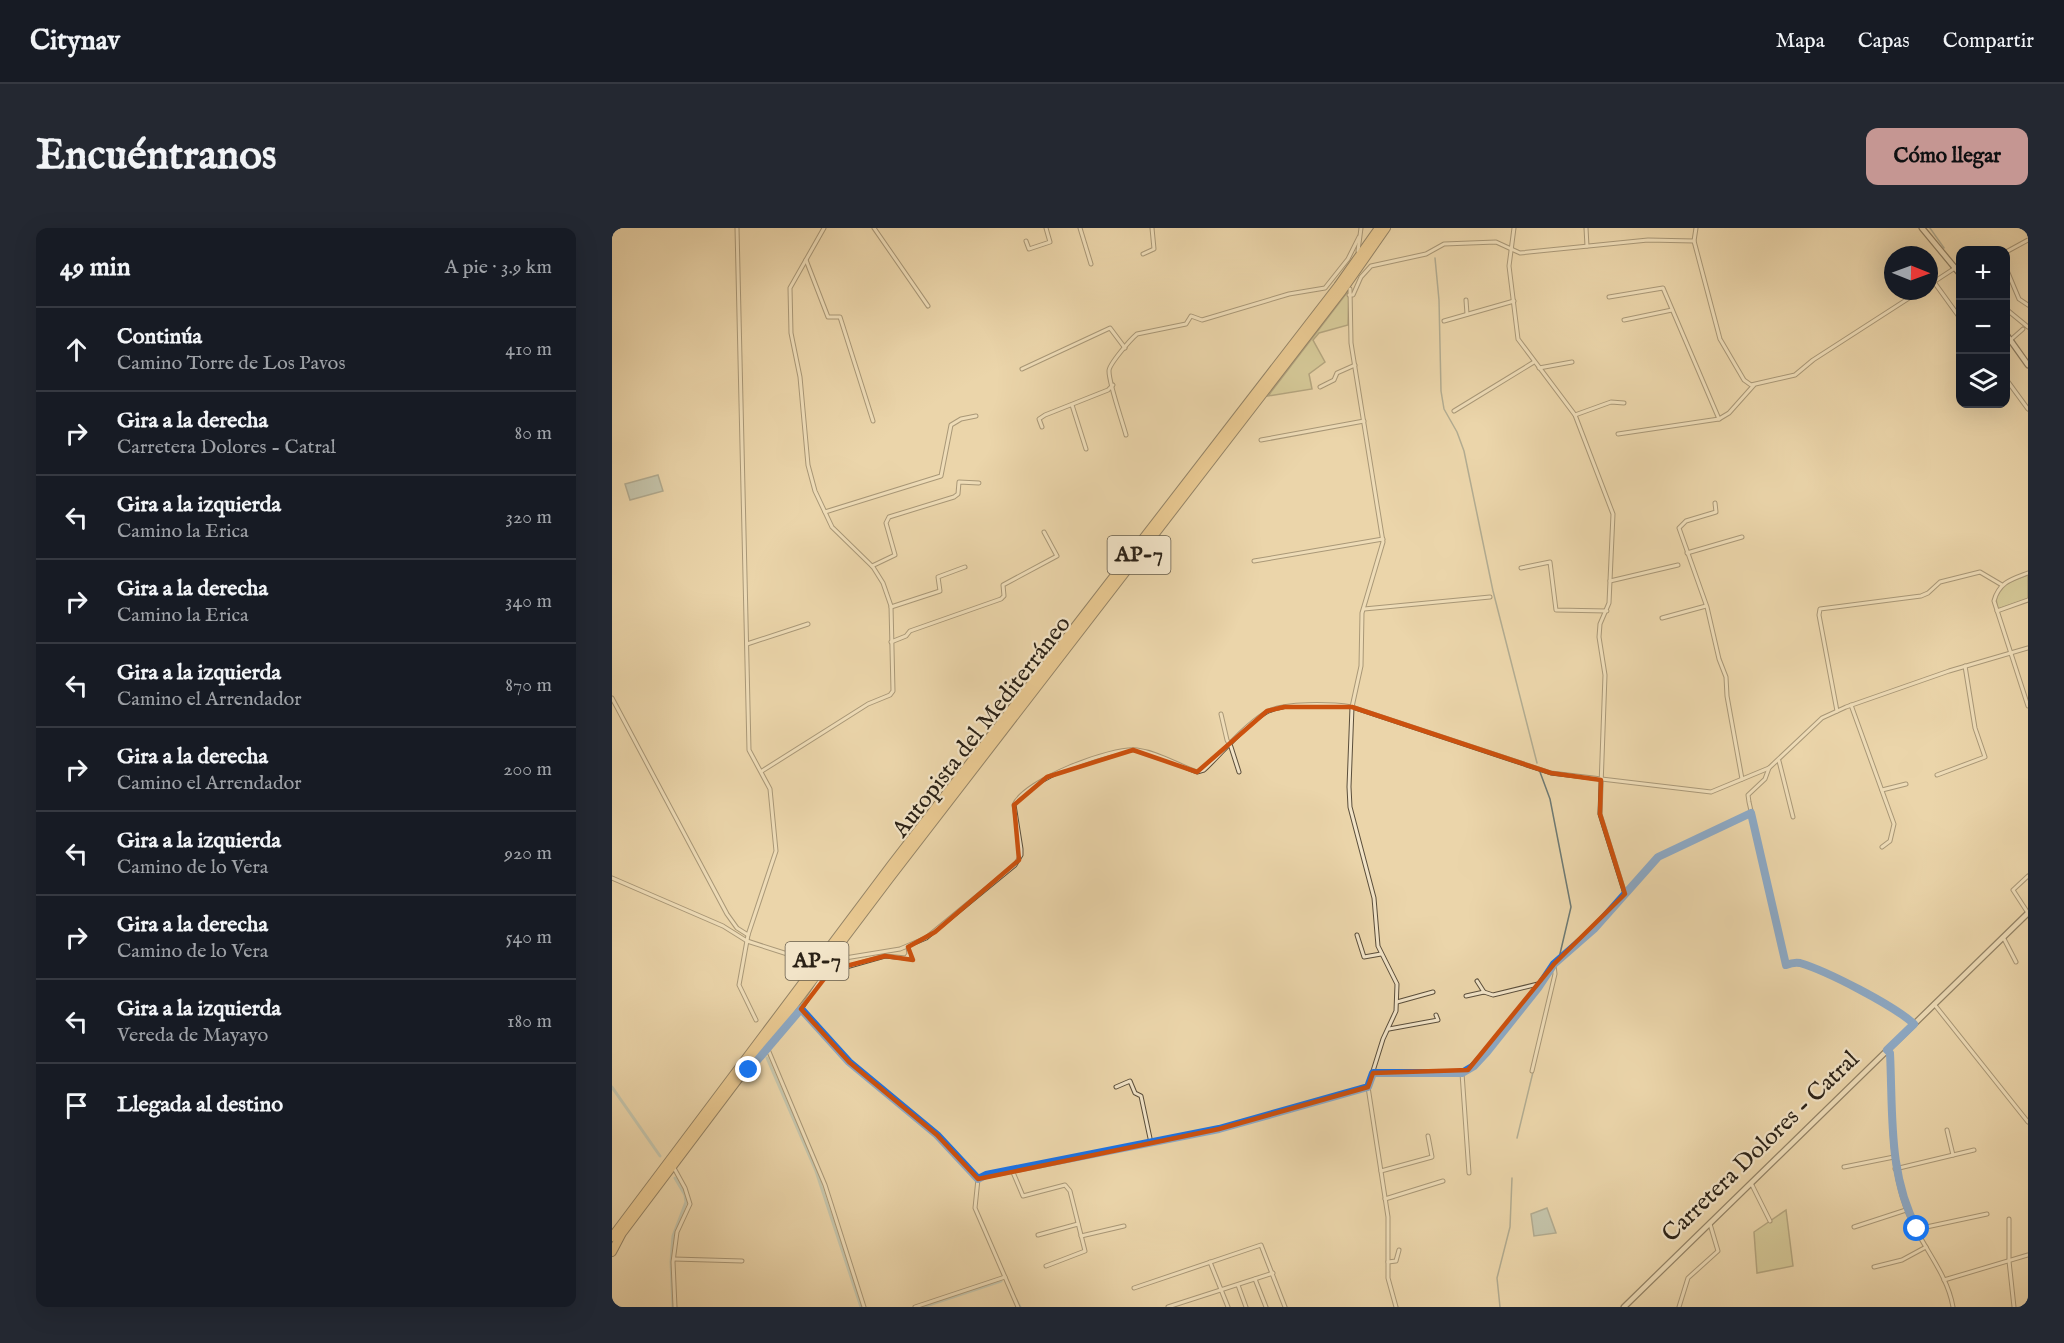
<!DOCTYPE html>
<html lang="es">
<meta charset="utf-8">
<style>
:root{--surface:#171b24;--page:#242831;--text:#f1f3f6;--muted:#9ea1a6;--line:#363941;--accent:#c59692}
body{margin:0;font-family:"IM FELL English",serif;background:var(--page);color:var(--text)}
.controls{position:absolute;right:18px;top:18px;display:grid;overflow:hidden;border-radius:12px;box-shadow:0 6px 24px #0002}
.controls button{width:54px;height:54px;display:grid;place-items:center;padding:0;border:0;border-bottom:2px solid var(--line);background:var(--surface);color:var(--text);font:30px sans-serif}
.compass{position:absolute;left:1272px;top:18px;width:54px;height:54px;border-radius:50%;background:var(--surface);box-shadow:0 6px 24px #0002;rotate:91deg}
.stop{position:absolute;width:18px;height:18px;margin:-14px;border:4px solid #1a73e8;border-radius:50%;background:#fff}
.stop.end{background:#1a73e8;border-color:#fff;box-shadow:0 2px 6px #0008}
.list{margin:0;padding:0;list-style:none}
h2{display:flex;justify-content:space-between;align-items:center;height:78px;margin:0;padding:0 24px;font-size:26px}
h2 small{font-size:20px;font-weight:400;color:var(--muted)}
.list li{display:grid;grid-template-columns:39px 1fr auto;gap:18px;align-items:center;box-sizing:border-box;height:84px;padding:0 24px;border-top:2px solid var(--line)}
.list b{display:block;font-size:22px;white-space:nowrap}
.list p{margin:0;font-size:20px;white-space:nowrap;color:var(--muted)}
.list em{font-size:20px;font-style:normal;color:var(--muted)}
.icon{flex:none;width:33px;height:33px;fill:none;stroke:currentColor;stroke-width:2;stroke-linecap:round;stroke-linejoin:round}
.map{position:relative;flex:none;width:1416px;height:1079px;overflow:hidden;border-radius:12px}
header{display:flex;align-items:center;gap:36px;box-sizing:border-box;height:84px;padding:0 30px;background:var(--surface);border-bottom:2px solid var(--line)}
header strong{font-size:28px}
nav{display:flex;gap:33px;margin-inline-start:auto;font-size:21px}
.intro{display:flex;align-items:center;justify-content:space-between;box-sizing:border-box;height:144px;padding:0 36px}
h1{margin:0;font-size:42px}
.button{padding:15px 27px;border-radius:12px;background:var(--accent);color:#111;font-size:21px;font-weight:700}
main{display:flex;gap:36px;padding:0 36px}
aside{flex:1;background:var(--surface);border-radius:12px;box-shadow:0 6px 24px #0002}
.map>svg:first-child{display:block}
</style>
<header>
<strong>Citynav</strong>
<nav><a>Mapa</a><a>Capas</a><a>Compartir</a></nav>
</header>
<div class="intro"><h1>Encuéntranos</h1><a class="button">Cómo llegar</a></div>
<main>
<aside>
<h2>49 min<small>A pie · 3.9 km</small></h2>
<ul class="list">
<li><svg class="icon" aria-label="ahead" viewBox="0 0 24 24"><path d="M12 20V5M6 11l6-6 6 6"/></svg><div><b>Continúa</b><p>Camino Torre de Los Pavos</p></div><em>410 m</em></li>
<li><svg class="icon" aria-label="right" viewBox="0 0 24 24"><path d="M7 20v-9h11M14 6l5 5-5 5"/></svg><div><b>Gira a la derecha</b><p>Carretera Dolores - Catral</p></div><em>80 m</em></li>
<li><svg class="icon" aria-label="left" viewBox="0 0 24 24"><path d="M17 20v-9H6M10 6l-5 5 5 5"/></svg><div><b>Gira a la izquierda</b><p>Camino la Erica</p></div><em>320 m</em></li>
<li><svg class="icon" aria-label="right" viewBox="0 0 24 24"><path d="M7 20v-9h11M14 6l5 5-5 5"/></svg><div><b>Gira a la derecha</b><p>Camino la Erica</p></div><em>340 m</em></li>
<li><svg class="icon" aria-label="left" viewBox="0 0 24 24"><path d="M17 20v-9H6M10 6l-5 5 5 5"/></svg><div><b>Gira a la izquierda</b><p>Camino el Arrendador</p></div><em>870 m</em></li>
<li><svg class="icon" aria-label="right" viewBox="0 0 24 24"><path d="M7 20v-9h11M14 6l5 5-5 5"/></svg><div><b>Gira a la derecha</b><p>Camino el Arrendador</p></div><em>200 m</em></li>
<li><svg class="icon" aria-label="left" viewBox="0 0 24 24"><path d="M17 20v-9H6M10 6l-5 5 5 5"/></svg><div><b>Gira a la izquierda</b><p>Camino de lo Vera</p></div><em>920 m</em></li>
<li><svg class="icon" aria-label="right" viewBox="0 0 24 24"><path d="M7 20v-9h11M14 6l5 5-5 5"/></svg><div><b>Gira a la derecha</b><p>Camino de lo Vera</p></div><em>540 m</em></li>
<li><svg class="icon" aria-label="left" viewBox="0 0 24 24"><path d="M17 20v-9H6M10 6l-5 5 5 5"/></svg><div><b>Gira a la izquierda</b><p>Vereda de Mayayo</p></div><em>180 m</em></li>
<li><svg class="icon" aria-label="arrive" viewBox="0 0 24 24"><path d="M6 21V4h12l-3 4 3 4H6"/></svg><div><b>Llegada al destino</b></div></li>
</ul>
</aside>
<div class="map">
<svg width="1416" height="1079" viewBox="0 0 1416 1079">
<rect width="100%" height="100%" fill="#ebd5aa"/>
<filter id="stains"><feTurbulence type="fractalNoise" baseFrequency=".00333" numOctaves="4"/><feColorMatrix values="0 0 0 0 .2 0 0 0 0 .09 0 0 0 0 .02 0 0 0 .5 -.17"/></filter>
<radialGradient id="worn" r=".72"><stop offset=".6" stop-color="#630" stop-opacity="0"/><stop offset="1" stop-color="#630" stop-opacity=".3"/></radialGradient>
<g fill="#bdbc85" stroke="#746e4e" stroke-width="1.5">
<polygon points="737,62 736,97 707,105 701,112 713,134 697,146 700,161 656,168"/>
<path d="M1416 347V371L1386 381C1378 359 1399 353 1416 347Z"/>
<polygon points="1174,982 1181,1038 1145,1045 1142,1004"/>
</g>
<g fill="#9cb6b3" stroke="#6e7a74" stroke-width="1.5">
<polygon points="46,247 51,263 18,272 13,256"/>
<polygon points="935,980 944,1005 922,1008 919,986"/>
</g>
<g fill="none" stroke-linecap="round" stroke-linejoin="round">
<g stroke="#6e7a74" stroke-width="1.5">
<polyline points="1318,0 1332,20"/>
<polyline points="823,30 827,72 829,163 832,181 845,204 852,223 881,363 925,535"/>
<polyline points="928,544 938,571 959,679 947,730"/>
<polyline points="905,910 921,844"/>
<polyline points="888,1079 885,1050 898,999 900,950"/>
</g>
<g stroke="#9cb6b3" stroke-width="3">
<polyline points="155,830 204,943 249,1079"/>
<polyline points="0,859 48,928"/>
<polyline points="404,1072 408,1079"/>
<polyline points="61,1079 59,1034 61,1008 74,974 73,967 63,950"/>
<polyline points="311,1079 389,1053"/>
</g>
<defs>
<g id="street">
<polyline points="262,0 316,78"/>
<polyline points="468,0 479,36"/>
<polyline points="902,0 897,38 906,111 963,187 1001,286 997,375 988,396 987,409 993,447 988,586 1013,666"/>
<polyline points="974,0 975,18"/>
<polyline points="414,13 417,21 438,14 434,0"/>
<polyline points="1082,13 1084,0"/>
<polyline points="746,23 749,0"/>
<polyline points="1394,24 1416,12"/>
<polyline points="531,26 542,21 540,0"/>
<polyline points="194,32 216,89 228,89 261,193"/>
<polyline points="1394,40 1407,71 1416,77"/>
<polyline points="1322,54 1348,90"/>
<polyline points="1317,57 1343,40"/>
<polyline points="738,61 739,115 771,314 750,385 749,438 740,479 737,559 738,579 762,670 766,718 785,756 784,783 771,811 756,859 776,989 776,1050 784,1079"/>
<polyline points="737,67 741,67 749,49 759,38 814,26 832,16 884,14 908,25 1036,12 1082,13 1108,111 1132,152 1139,157 1183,147 1201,132 1308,63"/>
<polyline points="997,69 1051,60 1107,191 1117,185 1142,157"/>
<polyline points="854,72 855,86"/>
<polyline points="1394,81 1416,99"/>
<polyline points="1012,92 1060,82"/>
<polyline points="832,93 902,73"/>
<polyline points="1394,116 1411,101"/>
<polyline points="927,140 960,134"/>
<polyline points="410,141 498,100 513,120"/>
<polyline points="1394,151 1416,181"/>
<polyline points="708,159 722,152 725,145 743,137"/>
<polyline points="460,177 474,221"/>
<polyline points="842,183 922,134"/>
<polyline points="963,187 999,174 1012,175"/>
<polyline points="430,199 427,191 433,187 496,162 501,157"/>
<polyline points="1006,206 1107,191"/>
<path d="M514 207C510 192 497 156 497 143 497 136 519 111 525 106L574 96 579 88 590 92 677 66 713 60 736 31 747 9"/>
<polyline points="649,212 752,193"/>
<polyline points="1103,275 1104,284 1074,293 1067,300 1095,379 1107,431 1114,449 1115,468 1130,551"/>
<polyline points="213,284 329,248 339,197 349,191 364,188"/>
<polyline points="1075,325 1130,309"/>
<polyline points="642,333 771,311"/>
<polyline points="260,338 283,327 274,295 277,289 342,269 346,266 347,254 367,255"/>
<polyline points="909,340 938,334 944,382 995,383"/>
<path d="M1416 345C1400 351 1387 354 1382 373L1416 478"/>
<polyline points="998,353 1066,337"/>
<polyline points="279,379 328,363 326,349 353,339"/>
<polyline points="752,381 878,369"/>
<polyline points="1385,383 1416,372"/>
<polyline points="1050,390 1094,378"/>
<polyline points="279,414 294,408 298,403 389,371 392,368 391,357 445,328 432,304"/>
<polyline points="135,416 196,396"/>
<polyline points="0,470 115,686 125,700 136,707 164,623 158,561 137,522 125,0"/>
<polyline points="1239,477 1282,596 1278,613 1270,619"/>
<polyline points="1225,483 1207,387 1208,381 1309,368 1316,365 1328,354 1368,344 1390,357"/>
<polyline points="609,486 615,512 619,519 627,544"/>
<polyline points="1167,533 1181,589"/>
<path d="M1157 540 1153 551 1136 567 1137 574 1174 737C1179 735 1183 734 1188 735 1216 744 1280 777 1302 796"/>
<polyline points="150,543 256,476 278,467 281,463 279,378 271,355 261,339 220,299 203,263 196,237 188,149 179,105 178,60 212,0"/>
<polyline points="1325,547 1373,529 1363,500 1353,438"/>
<polyline points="1270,562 1294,556"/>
<polyline points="1416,648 1401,662 1416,685"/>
<polyline points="0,650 111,698 135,713 191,731"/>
<polyline points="136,707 127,757 144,792"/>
<polyline points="745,707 752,729 769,726"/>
<polyline points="1391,709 1404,734"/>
<path d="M233 730 288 721 314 710 403 637 409 627V621L402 577C413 552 499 519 525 522 547 525 565 537 585 544L592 542C611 524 631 499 653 485 670 474 720 476 740 479L939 545 1099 564 1157 540 1210 490 1234 479 1337 443 1416 420"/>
<polyline points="865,753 872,764"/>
<polyline points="854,768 872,764 881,767 926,756 928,758"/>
<polyline points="785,774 821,764"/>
<polyline points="1322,776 1416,894"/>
<polyline points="189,781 237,834 325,907 366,951"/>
<polyline points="777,801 826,792 824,787"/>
<polyline points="155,819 213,957 252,1079"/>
<path d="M1275 822 1278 825C1280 876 1276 932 1294 980 1306 1014 1335 1043 1341 1079"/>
<polyline points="148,828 189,781 213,745 273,728 294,730 297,726 296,719"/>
<polyline points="920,843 943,746 942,737"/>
<polyline points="761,845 850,845 856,842 899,794 942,736 982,701 1046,629 1139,585"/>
<polyline points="850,845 857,945"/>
<polyline points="504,859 518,853 523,865 529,868 539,915"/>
<polyline points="1335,902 1341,927"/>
<polyline points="1232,939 1282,929"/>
<polyline points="62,940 73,960 78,976 65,1004 61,1034 63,1079"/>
<polyline points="1283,941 1362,922"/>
<polyline points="400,942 411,968 453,957 458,963 473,1023 434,1038"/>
<polyline points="769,943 820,929 816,908"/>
<polyline points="366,951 373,947 607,901 755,859"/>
<polyline points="366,951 363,980 406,1079"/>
<polyline points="1139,955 1158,993"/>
<polyline points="773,971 831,953"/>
<polyline points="1397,991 1397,1033 1402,1079"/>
<polyline points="1242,999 1294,982"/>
<polyline points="1305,1001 1375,986"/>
<polyline points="426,1007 466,996"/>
<polyline points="469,1008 512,998"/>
<polyline points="62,1031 130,1033"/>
<polyline points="598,1034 616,1079"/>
<polyline points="776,1034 784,1033 787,1022"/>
<polyline points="1262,1039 1290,1032 1314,1019"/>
<polyline points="643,1051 654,1079"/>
<polyline points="1332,1052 1416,1027"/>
<polyline points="626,1057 634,1079"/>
<polyline points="522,1060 649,1017 673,1079"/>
<polyline points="303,1079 393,1049"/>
<polyline points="556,1079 661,1045"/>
<polyline points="1067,1079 1076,1050 1106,1023 1098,996"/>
</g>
<g id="secondary">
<polyline points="1310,0 1348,46"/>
<polyline points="1394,106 1416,137"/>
<polyline points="1012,1079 1416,685"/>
</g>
<g id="highway">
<polyline points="0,1009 280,636 726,58 767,0"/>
<polyline points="0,1024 10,1005 277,651 730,63 774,0"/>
</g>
</defs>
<use href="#street" stroke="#5a4e3b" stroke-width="5"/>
<use href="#secondary" stroke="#2a2116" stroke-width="7"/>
<use href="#highway" stroke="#2a2116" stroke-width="10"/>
<use href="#street" stroke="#f2e4c8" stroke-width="3"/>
<use href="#secondary" stroke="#f2e4c8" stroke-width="4.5"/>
<use href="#highway" stroke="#e6ba75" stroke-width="8"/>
<defs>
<polyline id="street-bridge" points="191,731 233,730"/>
</defs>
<use href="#street-bridge" stroke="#5a4e3b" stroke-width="5" stroke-linecap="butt"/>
<use href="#street-bridge" stroke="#f2e4c8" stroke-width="3"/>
</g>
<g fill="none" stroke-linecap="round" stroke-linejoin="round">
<path stroke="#1a73e8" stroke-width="8" d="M137 842 189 781 237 834 325 907 366 951 374 947 607 901 756 859 761 845H850L862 838 875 824 926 760 942 736 982 701 1046 629 1139 585 1174 737C1179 735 1183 734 1188 735 1215 743 1281 777 1302 796L1275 822 1278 825C1281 885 1276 947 1305 1001"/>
</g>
<path d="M0 0H1416V1079H0ZM672 479H740L939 545 989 552 988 586 1013 666 942 736 856 842 761 845 756 859 607 901 366 951 325 907 237 834 189 781 219 742 273 728 301 732 296 719 323 704 407 632 402 577 435 549 521 522 585 544 655 483Z" fill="#ebd5aa" fill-opacity=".55" fill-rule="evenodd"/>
<path fill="none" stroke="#cc510e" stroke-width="4.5" stroke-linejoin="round" d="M672 479H740L939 545 989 552 988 586 1013 666 942 736 856 842 761 845 756 859 607 901 366 951 325 907 237 834 189 781 219 742 273 728 301 732 296 719 323 704 407 632 402 577 435 549 521 522 585 544 655 483Z"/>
<g text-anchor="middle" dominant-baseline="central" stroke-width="4.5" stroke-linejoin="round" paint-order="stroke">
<g fill="#f2e4c8" stroke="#665c4b" stroke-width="1.5">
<rect x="495.5" y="308" width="63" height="38" rx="4.5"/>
<rect x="173.5" y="714" width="63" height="38" rx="4.5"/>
</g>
<g font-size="22" font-weight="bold" fill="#2a2116">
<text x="527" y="327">AP-7</text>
<text x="205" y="733">AP-7</text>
</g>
<g font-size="24" fill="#2a2116" stroke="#f2e4c8">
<text transform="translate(370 499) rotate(-52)">Autopista del Mediterráneo</text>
<text transform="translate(1149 919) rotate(-44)">Carretera Dolores - Catral</text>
</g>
</g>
<rect width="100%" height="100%" filter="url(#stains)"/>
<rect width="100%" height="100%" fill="url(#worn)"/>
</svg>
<div class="controls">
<button>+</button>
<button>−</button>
<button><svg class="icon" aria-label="layers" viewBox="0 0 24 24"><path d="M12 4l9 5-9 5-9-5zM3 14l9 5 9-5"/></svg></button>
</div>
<svg class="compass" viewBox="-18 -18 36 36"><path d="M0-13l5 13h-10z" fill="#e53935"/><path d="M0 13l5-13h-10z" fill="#9ea1a6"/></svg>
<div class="stop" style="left:1305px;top:1001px"></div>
<div class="stop end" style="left:137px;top:842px"></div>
</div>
</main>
